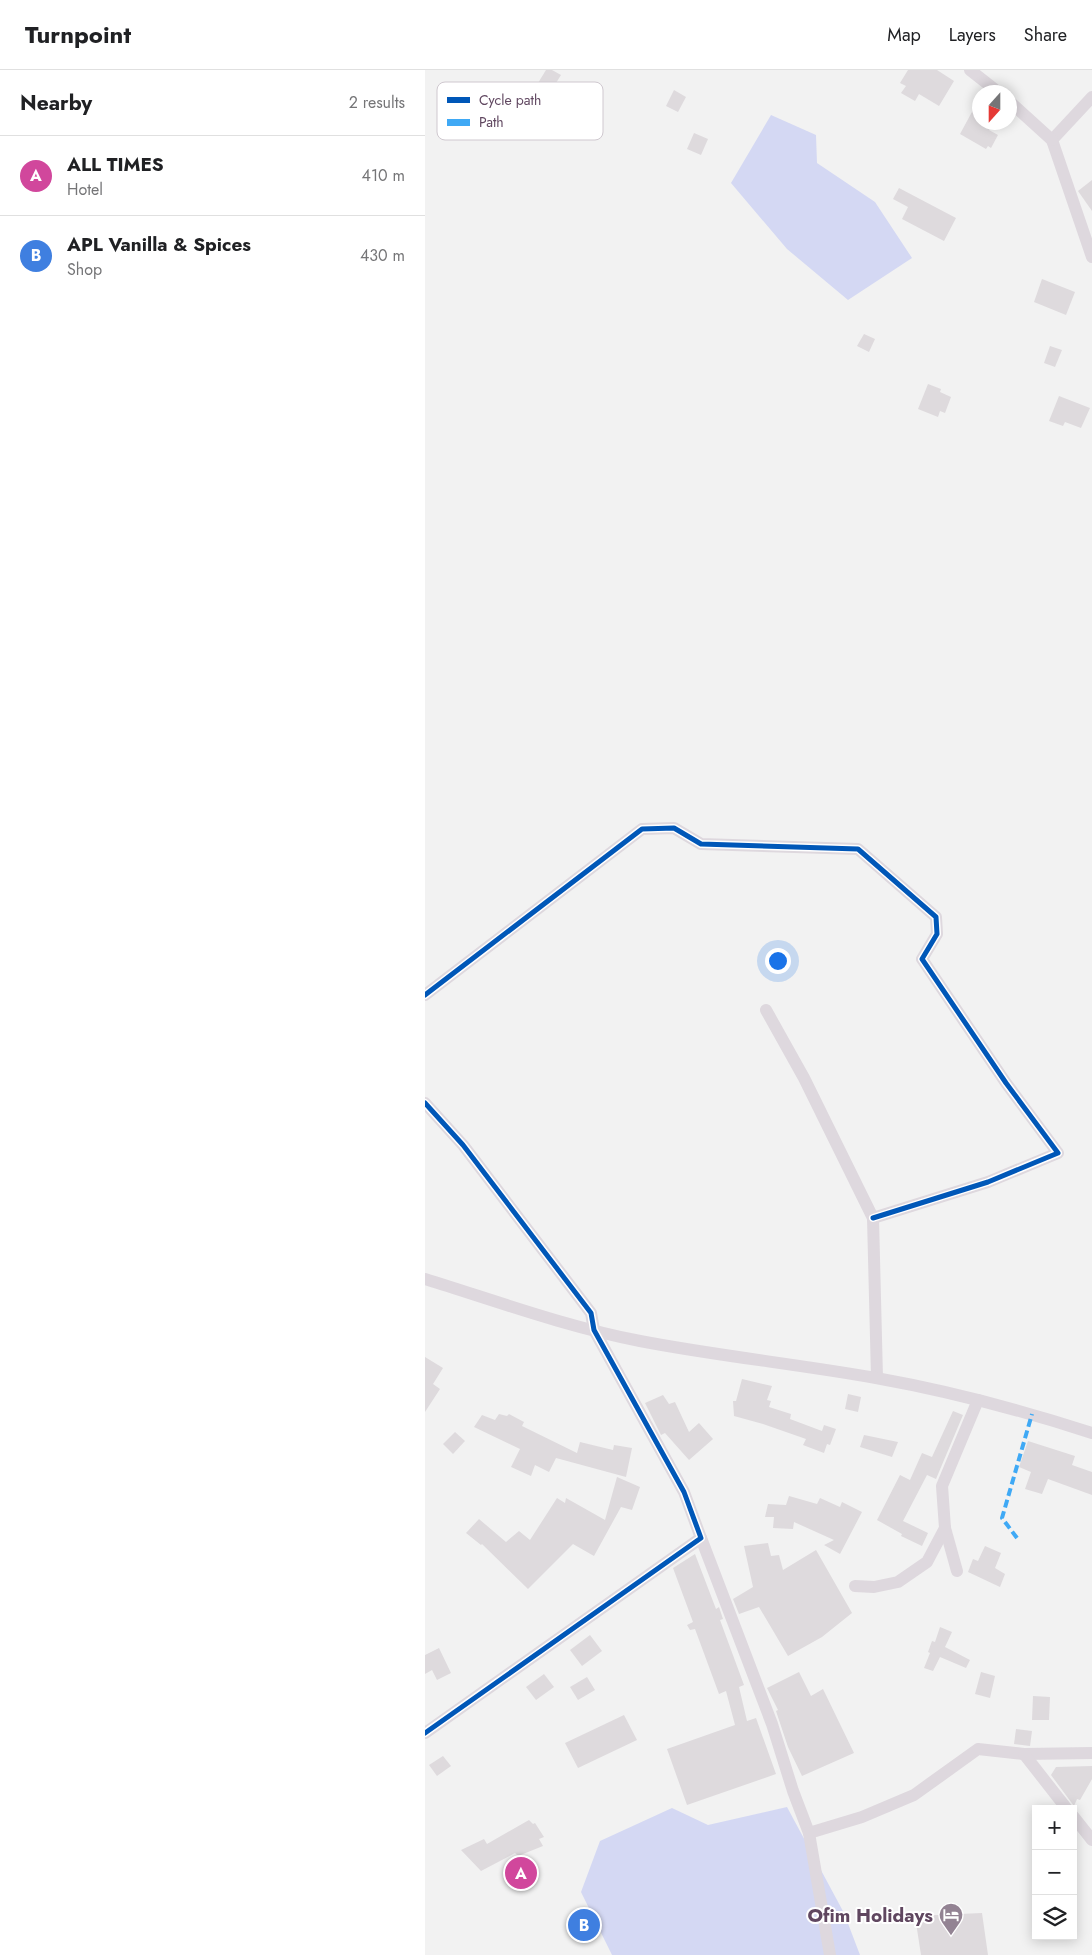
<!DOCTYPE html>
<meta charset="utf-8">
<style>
:root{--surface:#fff;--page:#f2f2f2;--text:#202124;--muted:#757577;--line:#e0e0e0;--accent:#938393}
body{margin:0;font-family:Jost,sans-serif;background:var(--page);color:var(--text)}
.controls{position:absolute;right:15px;bottom:15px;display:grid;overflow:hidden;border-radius:0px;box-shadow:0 2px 12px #0003}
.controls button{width:45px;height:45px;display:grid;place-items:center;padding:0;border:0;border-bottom:1px solid var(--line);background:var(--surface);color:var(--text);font:25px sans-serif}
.compass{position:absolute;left:547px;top:15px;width:45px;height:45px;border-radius:50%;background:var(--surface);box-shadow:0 2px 12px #0003;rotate:201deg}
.you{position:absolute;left:352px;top:890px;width:18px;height:18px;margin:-12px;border:4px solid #fff;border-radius:50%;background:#1a73e8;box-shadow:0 0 0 8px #1a73e833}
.badge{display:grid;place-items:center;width:32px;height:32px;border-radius:50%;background:var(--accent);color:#fff;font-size:16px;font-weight:700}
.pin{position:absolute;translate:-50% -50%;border:2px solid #fff;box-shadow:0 1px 5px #0006}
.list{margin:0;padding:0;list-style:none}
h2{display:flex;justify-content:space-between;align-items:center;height:65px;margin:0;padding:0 20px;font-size:21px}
h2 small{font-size:16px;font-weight:400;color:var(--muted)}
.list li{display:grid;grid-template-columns:32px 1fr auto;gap:15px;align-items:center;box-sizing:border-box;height:80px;padding:0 20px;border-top:1px solid var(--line)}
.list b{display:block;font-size:19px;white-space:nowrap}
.list p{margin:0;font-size:16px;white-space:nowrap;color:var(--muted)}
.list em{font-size:16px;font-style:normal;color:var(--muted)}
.icon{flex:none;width:28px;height:28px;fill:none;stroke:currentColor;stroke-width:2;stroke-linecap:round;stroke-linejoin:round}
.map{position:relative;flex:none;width:667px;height:1885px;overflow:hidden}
header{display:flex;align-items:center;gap:30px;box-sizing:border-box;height:70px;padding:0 25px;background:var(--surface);border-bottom:1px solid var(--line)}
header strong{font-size:24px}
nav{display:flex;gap:28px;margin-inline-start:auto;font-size:18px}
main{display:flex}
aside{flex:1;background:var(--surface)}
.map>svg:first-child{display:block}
</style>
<header>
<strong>Turnpoint</strong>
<nav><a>Map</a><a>Layers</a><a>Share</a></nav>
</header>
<main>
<aside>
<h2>Nearby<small>2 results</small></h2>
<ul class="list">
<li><span class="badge" style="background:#d1479c">A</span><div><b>ALL TIMES</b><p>Hotel</p></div><em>410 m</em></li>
<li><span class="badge" style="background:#3f7fe0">B</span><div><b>APL Vanilla &amp; Spices</b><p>Shop</p></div><em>430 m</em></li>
</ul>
</aside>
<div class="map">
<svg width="667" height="1885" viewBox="0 0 667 1885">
<rect width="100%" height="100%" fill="#f2f2f2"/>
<g fill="#d4d8f3">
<polygon points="346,45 391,65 392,93 450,132 487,188 423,230 362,179 306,113"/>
<polygon points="362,1737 419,1843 435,1885 187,1885 156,1822 175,1771 247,1738 283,1755"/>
</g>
<g fill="#dedadd">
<polygon points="121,0 127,0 136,5 126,21 113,13"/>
<polygon points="483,0 512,0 529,11 514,36 494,24 490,31 476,23 481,16 475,13"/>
<polygon points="249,20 261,27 253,42 241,36"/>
<polygon points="554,29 554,52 569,52 564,60 573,65 566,78 563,76 561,79 535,64"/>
<polygon points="269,63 283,69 276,85 262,79"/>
<polygon points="667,110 667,141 653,121"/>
<polygon points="474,118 531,148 519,171 477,149 483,137 468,129"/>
<polygon points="617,209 650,222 641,245 609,232"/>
<polygon points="439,264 450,269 444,282 432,276"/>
<polygon points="625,276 637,280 630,297 619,293"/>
<polygon points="503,314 516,319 515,322 526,327 520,343 515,341 513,347 493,339"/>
<polygon points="634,326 665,338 656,358 640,352 638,356 624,351"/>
<polygon points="0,1287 18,1298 8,1314 15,1319 0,1342"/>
<polygon points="317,1309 347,1316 342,1330 346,1331 344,1337 366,1344 365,1349 397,1361 399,1355 411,1359 405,1375 402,1374 399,1383 378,1375 381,1369 338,1354 309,1346 308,1331 311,1331"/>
<polygon points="423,1324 436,1327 433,1342 420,1339"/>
<polygon points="238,1325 244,1334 250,1332 264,1362 274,1353 288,1369 264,1390 240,1363 236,1365 220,1333"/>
<polygon points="528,1341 538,1345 511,1409 502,1405 478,1451 503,1463 497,1476 476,1466 477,1464 452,1450 475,1405 485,1410 497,1383 507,1387"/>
<polygon points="74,1344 82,1346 84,1344 99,1352 97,1356 152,1383 155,1372 188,1380 189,1375 207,1378 201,1407 131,1388 124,1402 110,1395 106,1406 86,1397 95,1379 49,1357 57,1345 70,1350"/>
<polygon points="30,1362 40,1371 28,1384 18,1374"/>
<polygon points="439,1365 473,1372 467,1387 435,1377"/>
<polygon points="603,1371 650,1386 647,1395 667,1402 667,1425 623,1409 617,1424 600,1419 606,1402 594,1397"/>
<polygon points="192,1407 215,1417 207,1440 196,1437 169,1486 148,1474 103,1519 57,1474 56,1475 41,1463 54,1449 81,1472 94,1461 105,1470 132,1428 140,1433 141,1428 180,1450"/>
<polygon points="364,1426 392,1434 395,1428 415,1437 417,1432 437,1442 415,1484 399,1475 409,1470 369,1452 368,1459 348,1458 349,1447 340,1447 343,1434 361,1435"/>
<polygon points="343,1473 346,1486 354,1485 358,1500 391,1480 427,1543 397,1567 363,1586 334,1537 314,1544 308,1529 328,1517 319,1476"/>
<polygon points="560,1476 576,1483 570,1498 580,1504 575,1517 543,1502 548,1489 553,1491"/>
<polygon points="270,1484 291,1539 294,1537 298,1549 295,1550 319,1615 314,1617 322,1651 331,1648 351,1704 262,1735 242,1679 310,1655 301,1621 294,1624 270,1559 265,1560 262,1555 268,1552 248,1498"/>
<polygon points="515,1557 527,1562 520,1577 545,1590 541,1598 515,1587 508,1601 499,1598 505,1583 503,1582 507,1571 510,1572"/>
<polygon points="165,1565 177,1581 157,1596 145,1580"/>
<polygon points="14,1578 26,1603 12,1610 7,1600 0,1604 0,1585"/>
<polygon points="374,1602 386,1626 398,1619 429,1683 377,1706 363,1677 351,1641 353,1640 342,1618"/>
<polygon points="556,1602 570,1606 565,1628 550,1624"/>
<polygon points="119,1604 129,1617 111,1630 101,1617"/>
<polygon points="162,1607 170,1620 153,1630 145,1617"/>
<polygon points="608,1626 625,1627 624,1650 607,1650"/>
<polygon points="199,1645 212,1670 153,1698 140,1673"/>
<polygon points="591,1659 607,1661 605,1676 589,1674"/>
<polygon points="18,1686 26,1696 12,1706 4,1695"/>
<polygon points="667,1696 667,1709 655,1730 652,1729 649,1736 626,1705 631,1697"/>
<polygon points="104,1750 108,1754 110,1753 119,1767 114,1769 118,1776 93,1786 90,1783 56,1801 36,1780 59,1769 62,1774"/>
<polygon points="557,1843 563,1885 496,1885 490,1846"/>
</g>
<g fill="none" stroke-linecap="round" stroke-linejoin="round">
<g stroke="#ded8de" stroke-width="12">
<polyline points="545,0 573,22"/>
<polyline points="667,27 627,70 667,187"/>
<polyline points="584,31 627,70"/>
<polyline points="0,925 217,759 249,758 276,774 433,779 511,847 512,864 497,889 581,1013 633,1083 563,1112 448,1148"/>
<polyline points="341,940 379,1008 448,1148 452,1308"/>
<polyline points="0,1033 38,1075 166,1243 169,1260 259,1422 276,1468 0,1663"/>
<path d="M0 1209C71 1231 142 1257 215 1271 293 1286 372 1294 451 1308 524 1321 596 1340 667 1363"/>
<polyline points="520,1458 532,1501"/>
<polyline points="276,1468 347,1654 368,1721 384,1763 437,1747 489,1725 553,1679 599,1684 667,1683"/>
<polyline points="430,1516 449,1517 473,1512 502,1492 520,1458 517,1416 553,1330"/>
<polyline points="599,1684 642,1739"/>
<polyline points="648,1746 667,1770"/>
<polyline points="384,1763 405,1885"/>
</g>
<polyline stroke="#3fa9f5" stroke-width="4" stroke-dasharray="8 4" stroke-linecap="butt" points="592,1468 577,1448 607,1344"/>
<defs>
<g id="cycleway">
<polyline points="0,925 217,759 249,758 276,774 433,779 511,847 512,864 497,889 581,1013 633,1083 563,1112 448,1148"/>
<polyline points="0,1033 38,1075 166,1243 169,1260 259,1422 276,1468 0,1663"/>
</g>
</defs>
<use href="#cycleway" stroke="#fff" stroke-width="8"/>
<use href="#cycleway" stroke="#0057b8" stroke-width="5"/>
</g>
<defs>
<symbol id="hotel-pin" viewBox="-11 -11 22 30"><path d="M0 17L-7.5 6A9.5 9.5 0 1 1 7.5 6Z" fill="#938393" stroke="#fff"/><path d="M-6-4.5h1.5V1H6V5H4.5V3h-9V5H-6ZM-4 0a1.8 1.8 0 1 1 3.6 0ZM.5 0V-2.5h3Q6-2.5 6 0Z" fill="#fff"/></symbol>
</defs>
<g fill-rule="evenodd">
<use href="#hotel-pin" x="512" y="1831" width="28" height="38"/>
</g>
<g text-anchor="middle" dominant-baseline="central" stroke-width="4" stroke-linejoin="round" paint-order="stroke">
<g font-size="19" font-weight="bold" fill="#604760" stroke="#fff" text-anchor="end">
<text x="508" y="1845">Ofim Holidays</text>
</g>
</g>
<rect x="12" y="12" width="166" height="58" rx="8" fill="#fff" stroke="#cfc8cf" stroke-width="1"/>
<rect x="22" y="27" width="23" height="6" fill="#0057b8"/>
<rect x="22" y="49" width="23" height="7" fill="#3fa9f5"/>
<g font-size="14" fill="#604760">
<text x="54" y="35">Cycle path</text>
<text x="54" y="57">Path</text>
</g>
</svg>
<div class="controls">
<button>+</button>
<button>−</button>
<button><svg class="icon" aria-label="layers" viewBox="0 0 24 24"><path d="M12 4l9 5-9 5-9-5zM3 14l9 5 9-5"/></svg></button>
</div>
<svg class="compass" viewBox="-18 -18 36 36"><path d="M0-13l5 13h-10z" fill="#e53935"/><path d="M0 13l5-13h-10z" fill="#757577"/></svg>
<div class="you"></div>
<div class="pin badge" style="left:96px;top:1803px;background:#d1479c">A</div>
<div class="pin badge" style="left:159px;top:1855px;background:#3f7fe0">B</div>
</div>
</main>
